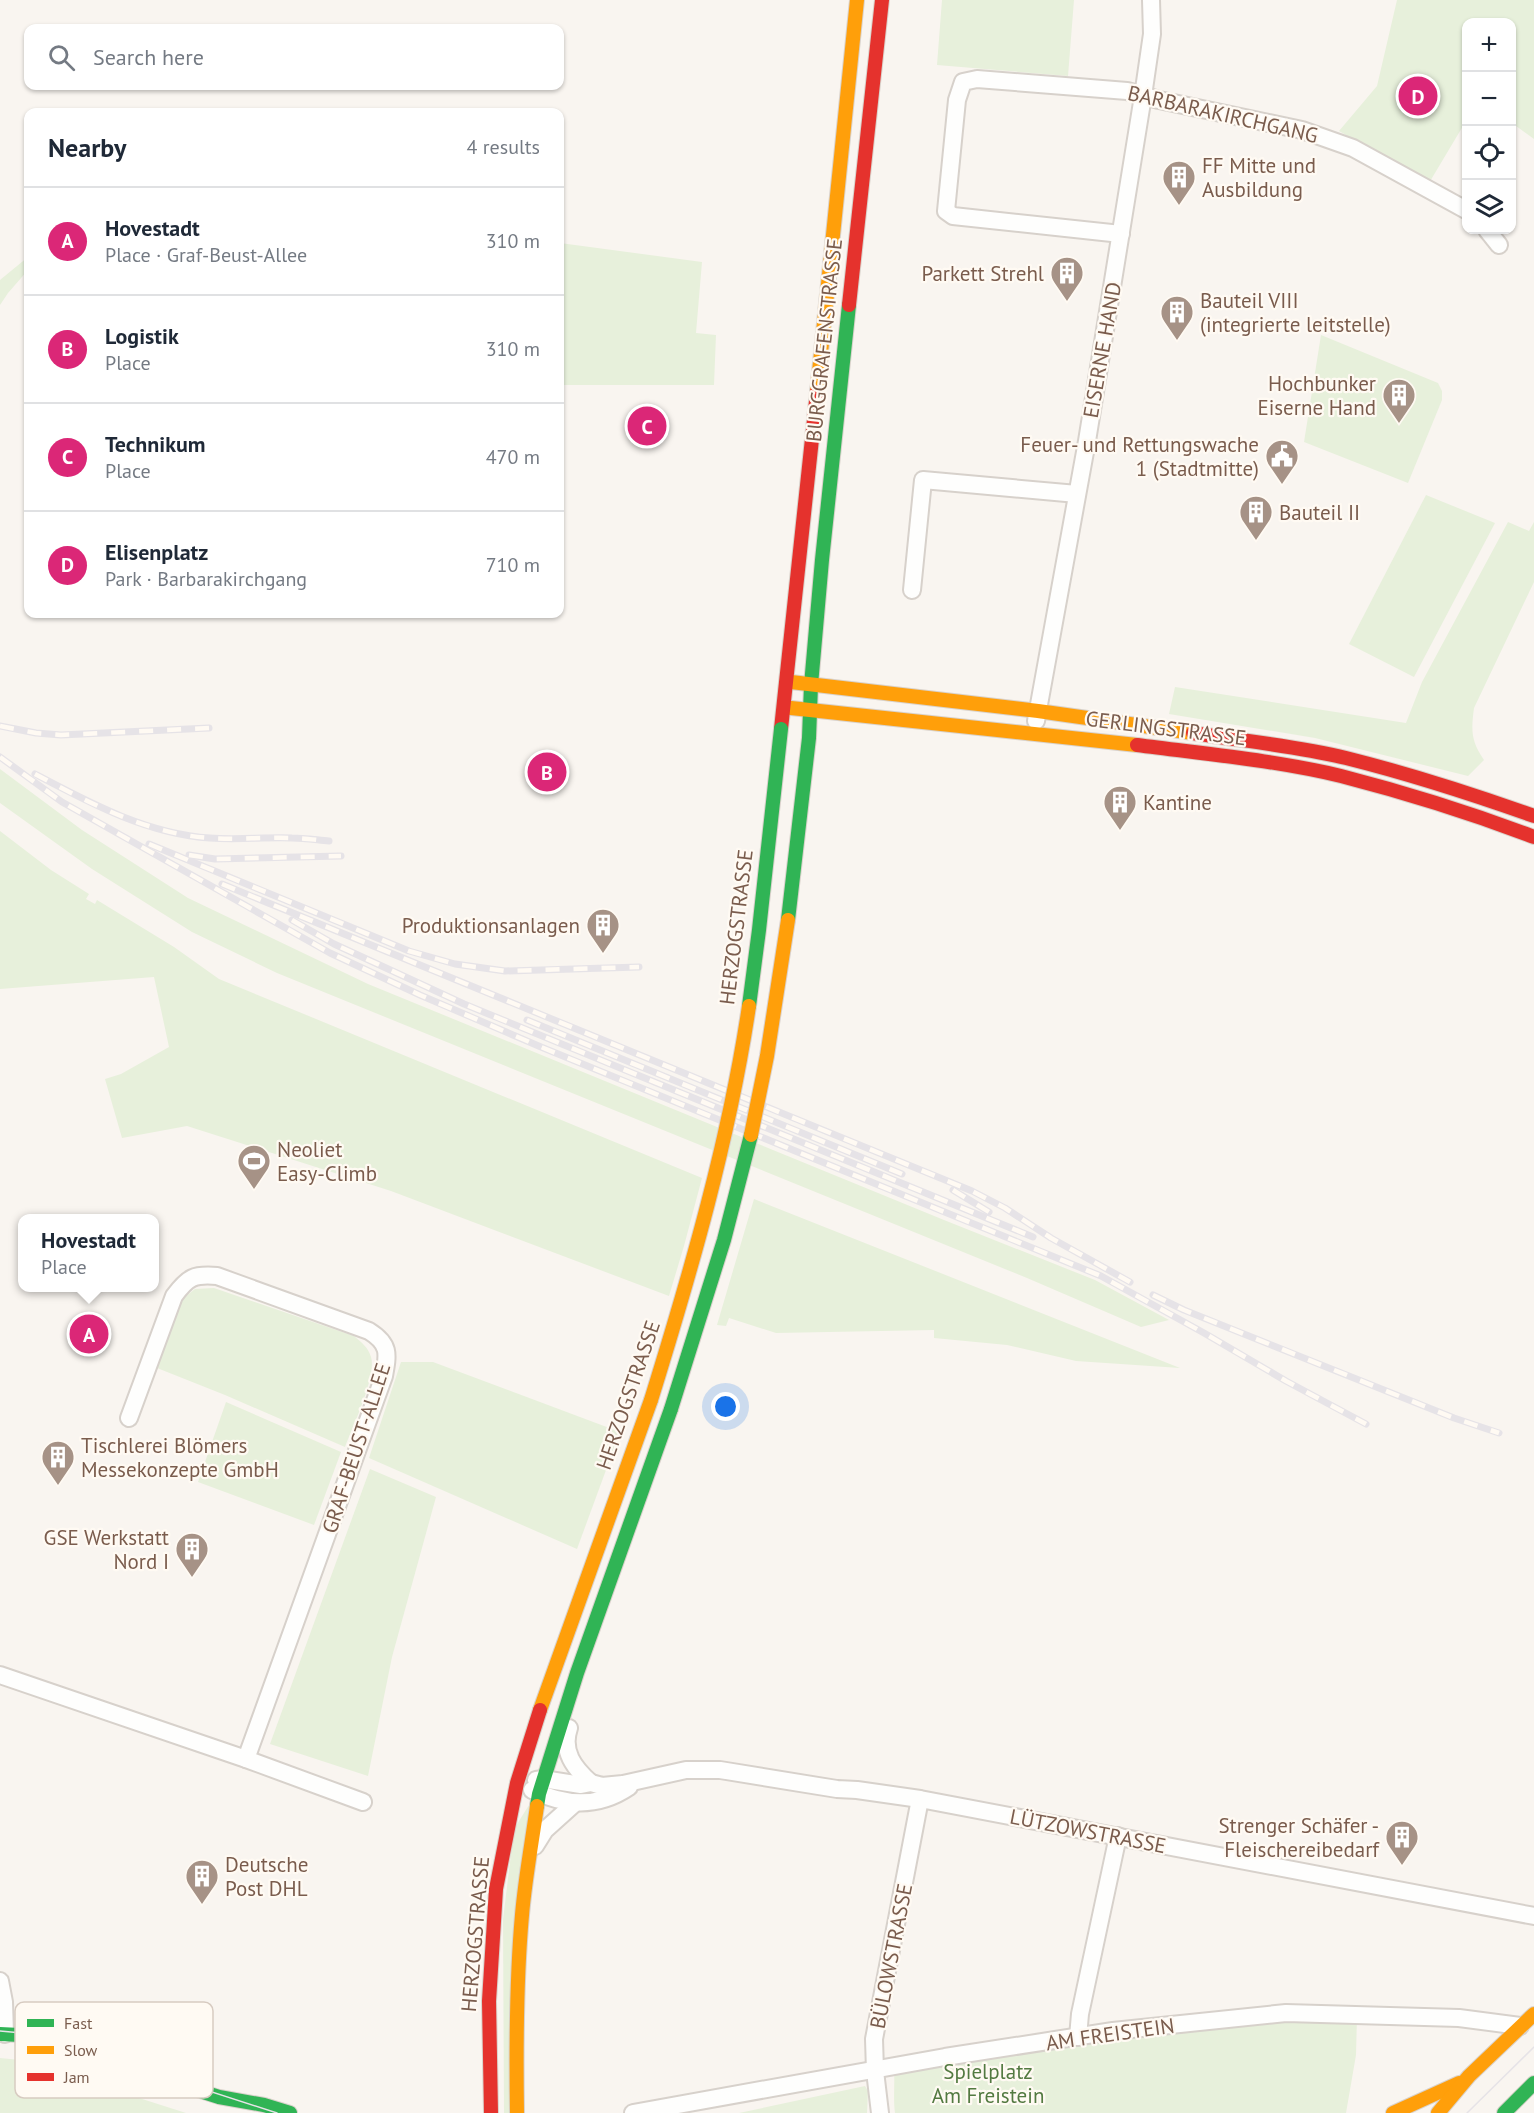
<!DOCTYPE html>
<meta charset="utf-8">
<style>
:root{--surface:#fff;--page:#f6f6f7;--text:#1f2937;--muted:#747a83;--line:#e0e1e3;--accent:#db2777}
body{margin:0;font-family:"PT Sans",sans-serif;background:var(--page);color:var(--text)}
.controls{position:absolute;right:18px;top:18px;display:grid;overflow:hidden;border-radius:12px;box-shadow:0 2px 4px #0004}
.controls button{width:54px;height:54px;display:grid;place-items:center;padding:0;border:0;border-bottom:2px solid var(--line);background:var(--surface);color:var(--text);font:30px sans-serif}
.you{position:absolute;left:726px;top:1407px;width:21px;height:21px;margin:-15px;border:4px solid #fff;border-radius:50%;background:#1a73e8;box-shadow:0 0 0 9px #1a73e833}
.badge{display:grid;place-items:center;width:39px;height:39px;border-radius:50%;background:var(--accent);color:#fff;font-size:20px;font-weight:700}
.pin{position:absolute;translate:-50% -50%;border:3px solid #fff;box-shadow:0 2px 6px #0006}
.popup{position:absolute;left:18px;top:1214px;width:141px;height:78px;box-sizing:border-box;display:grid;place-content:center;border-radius:12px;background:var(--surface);filter:drop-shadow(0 2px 4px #0005);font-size:20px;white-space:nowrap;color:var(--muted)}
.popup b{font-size:22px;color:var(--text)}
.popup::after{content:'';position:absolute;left:50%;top:100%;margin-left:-12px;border:12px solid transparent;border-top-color:var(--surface)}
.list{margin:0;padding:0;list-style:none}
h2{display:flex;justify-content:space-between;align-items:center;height:78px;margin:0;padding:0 24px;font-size:26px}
h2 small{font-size:20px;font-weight:400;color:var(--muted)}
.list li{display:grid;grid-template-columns:39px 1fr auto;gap:18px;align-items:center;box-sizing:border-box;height:108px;padding:0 24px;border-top:2px solid var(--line)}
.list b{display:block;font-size:22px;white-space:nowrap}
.list p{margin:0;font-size:20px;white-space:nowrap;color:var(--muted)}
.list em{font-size:20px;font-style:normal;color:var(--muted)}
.icon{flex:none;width:33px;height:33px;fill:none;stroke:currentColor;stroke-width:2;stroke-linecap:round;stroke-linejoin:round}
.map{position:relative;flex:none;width:1534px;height:2113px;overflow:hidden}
.search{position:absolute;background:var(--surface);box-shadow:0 2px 4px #0004;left:24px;top:24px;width:540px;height:66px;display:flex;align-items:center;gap:15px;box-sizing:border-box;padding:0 21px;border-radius:12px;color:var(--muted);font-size:22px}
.panel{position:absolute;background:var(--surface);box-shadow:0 2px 4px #0004;left:24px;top:108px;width:540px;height:510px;border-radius:12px}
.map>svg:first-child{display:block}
</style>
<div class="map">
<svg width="1534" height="2113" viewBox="0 0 1534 2113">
<rect width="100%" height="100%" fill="#f9f5f0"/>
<g fill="#e7f0db">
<polygon points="942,0 1074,0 1068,76 937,65"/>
<polygon points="1397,0 1534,0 1534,139 1512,123 1512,22 1466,22 1466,121 1429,183 1339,131 1377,86"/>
<polygon points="560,243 702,262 696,333 716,335 714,385 560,385"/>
<polygon points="28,257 28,270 8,293 0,305 0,280"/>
<polygon points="1321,335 1438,383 1442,391 1442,400 1408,483 1304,442"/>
<polygon points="1426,495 1495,523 1414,677 1349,644"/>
<path d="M1508 522 1529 531 1534 522V582L1474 708C1471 731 1471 741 1484 760L1468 776 1315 738 1169 714 1175 687 1406 723 1422 682Z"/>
<polygon points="0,769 82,830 188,898 368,984 944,1220 1095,1280 1169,1320 1141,1327 1027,1278 277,973 192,932 92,869 0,803"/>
<polygon points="0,831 51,870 89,894 86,899 95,904 97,900 174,947 219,979 702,1178 684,1246 669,1296 391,1191 187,1126 122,1138 105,1079 121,1074 169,1047 154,977 0,989"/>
<polygon points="754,1199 1180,1368 1076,1361 1007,1345 934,1338 934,1330 776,1333 729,1318 726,1326 717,1325"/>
<path d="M214 1288 354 1336C362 1343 368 1347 371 1357 377 1376 352 1428 345 1447L225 1395 157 1368 181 1300 195 1289Z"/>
<polygon points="401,1362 433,1362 620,1432 577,1549 369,1458"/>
<polygon points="226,1402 341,1452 314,1525 198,1482"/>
<polygon points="370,1469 436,1497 392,1657 368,1776 270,1744"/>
<polygon points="529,1805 510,2113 504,2113 503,1920 514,1829"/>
<path d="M1286 2015 1357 2017 1356 2055 1346 2113H895C893 2098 895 2084 894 2069Z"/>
<polygon points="0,2058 20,2060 186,2113 0,2113"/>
<polygon points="865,2086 868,2091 867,2113 739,2113"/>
</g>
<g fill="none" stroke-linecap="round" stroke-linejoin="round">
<defs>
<g id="street">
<polyline points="1487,230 1499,245"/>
<polyline points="1121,234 953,216 946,211 957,100 963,82 977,79 1127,91 1159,100 1302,130 1353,148 1466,210"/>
<polyline points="912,590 923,480 1077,494"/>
<polyline points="1036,721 1087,441 1143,96 1152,34 1151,0"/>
<path d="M129 1418 174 1296C188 1277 194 1274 217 1276L369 1331C390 1344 388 1354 384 1376L246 1759"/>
<polyline points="0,1675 246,1759 363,1802"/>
<path d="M569 1728C561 1751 574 1768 591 1783"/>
<polyline points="536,1780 543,1779 581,1785 591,1783 602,1786 623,1784 686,1770 720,1770 837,1789 857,1790 920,1799 1534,1916"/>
<path d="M532 1790C565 1806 598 1808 629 1787"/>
<polyline points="535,1846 545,1830 575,1803"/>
<polyline points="0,1981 4,2002 5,2034"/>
<polyline points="1078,2037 1080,2014 1118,1836"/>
<polyline points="633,2113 945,2057 1113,2031 1286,2013 1459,2018 1520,2026"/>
<polyline points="880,2113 875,2071 874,2039 920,1799"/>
</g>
<g id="fast">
<polyline points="788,920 809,738 811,685 822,560 849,305"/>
<polyline points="537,1806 539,1794 577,1673 671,1409"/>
<polyline points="0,2034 20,2035 37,2039 219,2097 264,2105 290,2113"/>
<polyline points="1504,2113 1534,2083"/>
</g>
<g id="slow">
<polyline points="817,392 857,0"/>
<polyline points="791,682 1038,711 1193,733"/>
<polyline points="791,708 1137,745"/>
<polyline points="540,1710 651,1400"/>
<path d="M517 2113C516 2047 516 1981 522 1915 525 1879 532 1842 537 1806"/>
<polyline points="1393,2113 1459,2083"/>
<polyline points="1438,2113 1469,2076 1534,2014"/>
</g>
<g id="jam">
<polyline points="849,305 882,0"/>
<polyline points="781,729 817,392"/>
<path d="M1193 733C1244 741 1296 746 1346 758 1410 774 1472 794 1534 816"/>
<path d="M1137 745C1205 754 1275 760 1341 776 1407 793 1471 813 1534 837"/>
<polyline points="491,2113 489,2001 496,1889 517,1783 540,1710"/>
</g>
</defs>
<use href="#street" stroke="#d7d1cb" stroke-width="20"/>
<use href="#fast" stroke="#d9d2cb" stroke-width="16"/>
<use href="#slow" stroke="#d9d2cb" stroke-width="16"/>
<use href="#jam" stroke="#d9d2cb" stroke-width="16"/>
<use href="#street" stroke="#fefefd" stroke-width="16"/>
<use href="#fast" stroke="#30b455" stroke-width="14"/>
<use href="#slow" stroke="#ff9f0a" stroke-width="14"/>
<use href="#jam" stroke="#e5322d" stroke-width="14"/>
<g stroke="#e6e3e7" stroke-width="1.5">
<polyline points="0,2031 33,2034 277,2113"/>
<polyline points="1467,2113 1534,2047"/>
</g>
<defs>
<g id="rail">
<polyline points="0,726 36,733 61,735 209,728"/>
<polyline points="0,757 62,802 330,953 420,995 541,1047 1101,1276 1204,1333 1286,1381 1366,1424"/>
<path d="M35 774C90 803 147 834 210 838 237 840 265 837 292 838 304 838 317 840 329 841"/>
<polyline points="149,844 409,951 455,964 505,971 639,967"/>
<polyline points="189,855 215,859 341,856"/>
<polyline points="222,884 972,1191 1005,1208 1051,1238 1130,1282"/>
<polyline points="292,920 334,944 464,1004 1033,1237"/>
<polyline points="527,1020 902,1174"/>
<polyline points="953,1190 989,1212"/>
<polyline points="1153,1295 1184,1310 1454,1418 1499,1433"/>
</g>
</defs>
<use href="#rail" stroke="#e6e3e7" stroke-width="7"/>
<use href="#rail" stroke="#fffaf3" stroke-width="4.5" stroke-dasharray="14" stroke-linecap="butt"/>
<defs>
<g id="fast-bridge">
<polyline points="749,1006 759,930 781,729"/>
<polyline points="671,1409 724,1240 751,1135"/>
</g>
<g id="slow-bridge">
<polyline points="751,1135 767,1056 788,920"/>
<path d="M651 1400C691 1271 729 1140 749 1006"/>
</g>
</defs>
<use href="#fast-bridge" stroke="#dad1cc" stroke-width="16" stroke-linecap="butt"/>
<use href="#slow-bridge" stroke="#dad1cc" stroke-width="16" stroke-linecap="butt"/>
<use href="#fast-bridge" stroke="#30b455" stroke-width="14"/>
<use href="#slow-bridge" stroke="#ff9f0a" stroke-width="14"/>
</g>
<defs>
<symbol id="building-pin" viewBox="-11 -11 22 30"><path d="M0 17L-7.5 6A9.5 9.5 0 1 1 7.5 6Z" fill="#a69286" stroke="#fffaf3"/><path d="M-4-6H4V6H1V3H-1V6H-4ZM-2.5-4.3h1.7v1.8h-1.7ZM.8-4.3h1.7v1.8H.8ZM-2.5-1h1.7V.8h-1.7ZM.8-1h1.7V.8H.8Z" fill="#fff"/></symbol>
<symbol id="civic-pin" viewBox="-11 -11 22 30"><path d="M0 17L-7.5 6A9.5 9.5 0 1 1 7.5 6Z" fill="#a69286" stroke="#fffaf3"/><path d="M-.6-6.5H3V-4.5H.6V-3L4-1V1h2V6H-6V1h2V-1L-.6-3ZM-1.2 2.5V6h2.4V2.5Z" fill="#fff"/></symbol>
<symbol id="stadium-pin" viewBox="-11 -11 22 30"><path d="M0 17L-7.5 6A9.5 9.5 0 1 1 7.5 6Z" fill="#a69286" stroke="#fffaf3"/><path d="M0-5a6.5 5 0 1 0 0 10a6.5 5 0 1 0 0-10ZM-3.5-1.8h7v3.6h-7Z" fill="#fff"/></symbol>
</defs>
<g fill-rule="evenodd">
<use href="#building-pin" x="1160" y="158" width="38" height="52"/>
<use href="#building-pin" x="1048" y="254" width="38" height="52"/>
<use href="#building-pin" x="1158" y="293" width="38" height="52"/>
<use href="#building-pin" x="1380" y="376" width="38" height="52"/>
<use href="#civic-pin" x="1263" y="437" width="38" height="52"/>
<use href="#building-pin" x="1237" y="493" width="38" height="52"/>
<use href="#building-pin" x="1101" y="783" width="38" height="52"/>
<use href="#building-pin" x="584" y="906" width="38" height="52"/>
<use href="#stadium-pin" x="235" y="1142" width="38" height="52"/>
<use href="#building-pin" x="39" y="1438" width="38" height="52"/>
<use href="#building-pin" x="173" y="1530" width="38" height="52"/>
<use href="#building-pin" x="1383" y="1818" width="38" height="52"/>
<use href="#building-pin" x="183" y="1857" width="38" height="52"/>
</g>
<g text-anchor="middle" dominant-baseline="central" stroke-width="4.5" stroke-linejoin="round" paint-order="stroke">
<g font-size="21" fill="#7a5c4d" stroke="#fffaf3">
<text transform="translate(1223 114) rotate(13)">BARBARAKIRCHGANG</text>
<text transform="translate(824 340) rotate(-84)">BURGGRAFENSTRASSE</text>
<text transform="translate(1102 350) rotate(-80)">EISERNE HAND</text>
<text transform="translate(1166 728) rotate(7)">GERLINGSTRASSE</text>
<text transform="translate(736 927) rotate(-83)">HERZOGSTRASSE</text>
<text transform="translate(628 1395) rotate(-71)">HERZOGSTRASSE</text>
<text transform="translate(356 1448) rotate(-72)">GRAF-BEUST-ALLEE</text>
<text transform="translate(1088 1831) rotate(11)">LÜTZOWSTRASSE</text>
<text transform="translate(475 1934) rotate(-85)">HERZOGSTRASSE</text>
<text transform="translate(891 1956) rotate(-79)">BÜLOWSTRASSE</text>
<text transform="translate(1110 2034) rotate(-8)">AM FREISTEIN</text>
</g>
<g font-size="21" fill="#7a5c4d" stroke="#fffaf3" text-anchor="start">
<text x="1202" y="165">FF Mitte und<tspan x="1202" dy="24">Ausbildung</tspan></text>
<text x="1044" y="273" text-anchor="end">Parkett Strehl</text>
<text x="1200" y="300">Bauteil VIII<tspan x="1200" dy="24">(integrierte leitstelle)</tspan></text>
<text x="1376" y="383" text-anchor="end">Hochbunker<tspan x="1376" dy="24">Eiserne Hand</tspan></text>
<text x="1259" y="444" text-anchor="end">Feuer- und Rettungswache<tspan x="1259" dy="24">1 (Stadtmitte)</tspan></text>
<text x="1279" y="512">Bauteil II</text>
<text x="1143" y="802">Kantine</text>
<text x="580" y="925" text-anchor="end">Produktionsanlagen</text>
<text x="277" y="1149">Neoliet<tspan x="277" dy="24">Easy-Climb</tspan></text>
<text x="81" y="1445">Tischlerei Blömers<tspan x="81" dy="24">Messekonzepte GmbH</tspan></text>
<text x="169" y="1537" text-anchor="end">GSE Werkstatt<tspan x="169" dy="24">Nord I</tspan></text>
<text x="1379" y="1825" text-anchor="end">Strenger Schäfer -<tspan x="1379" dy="24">Fleischereibedarf</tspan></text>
<text x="225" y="1864">Deutsche<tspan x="225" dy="24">Post DHL</tspan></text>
</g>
<g font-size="21" fill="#537a41" stroke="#fffaf3">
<text x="988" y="2071">Spielplatz<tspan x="988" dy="24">Am Freistein</tspan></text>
</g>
</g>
<rect x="15" y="2002" width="198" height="96" rx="9" fill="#fffaf3" stroke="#d7cbc1" stroke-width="1.5"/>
<rect x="27" y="2019" width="27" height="8" fill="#30b455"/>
<rect x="27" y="2046" width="27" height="8" fill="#ff9f0a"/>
<rect x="27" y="2073" width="27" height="8" fill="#e5322d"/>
<g font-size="16" fill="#7a5c4d">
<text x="64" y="2029">Fast</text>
<text x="64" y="2056">Slow</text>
<text x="64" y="2083">Jam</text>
</g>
</svg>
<div class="controls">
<button>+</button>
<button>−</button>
<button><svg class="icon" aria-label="locate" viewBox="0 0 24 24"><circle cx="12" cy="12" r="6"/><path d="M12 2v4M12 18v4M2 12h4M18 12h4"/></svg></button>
<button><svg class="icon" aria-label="layers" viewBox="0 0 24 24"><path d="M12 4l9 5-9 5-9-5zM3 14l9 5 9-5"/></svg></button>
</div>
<div class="you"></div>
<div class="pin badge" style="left:89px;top:1334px">A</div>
<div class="popup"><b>Hovestadt</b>Place</div>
<div class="pin badge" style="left:547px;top:772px">B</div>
<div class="pin badge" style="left:647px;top:426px">C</div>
<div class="pin badge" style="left:1418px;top:96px">D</div>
<div class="search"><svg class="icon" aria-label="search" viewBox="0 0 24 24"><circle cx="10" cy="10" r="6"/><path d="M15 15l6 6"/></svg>Search here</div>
<section class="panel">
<h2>Nearby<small>4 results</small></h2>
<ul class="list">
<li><span class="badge">A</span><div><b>Hovestadt</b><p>Place · Graf-Beust-Allee</p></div><em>310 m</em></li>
<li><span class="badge">B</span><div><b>Logistik</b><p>Place</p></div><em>310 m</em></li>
<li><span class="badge">C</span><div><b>Technikum</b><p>Place</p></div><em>470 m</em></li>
<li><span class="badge">D</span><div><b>Elisenplatz</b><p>Park · Barbarakirchgang</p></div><em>710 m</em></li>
</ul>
</section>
</div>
